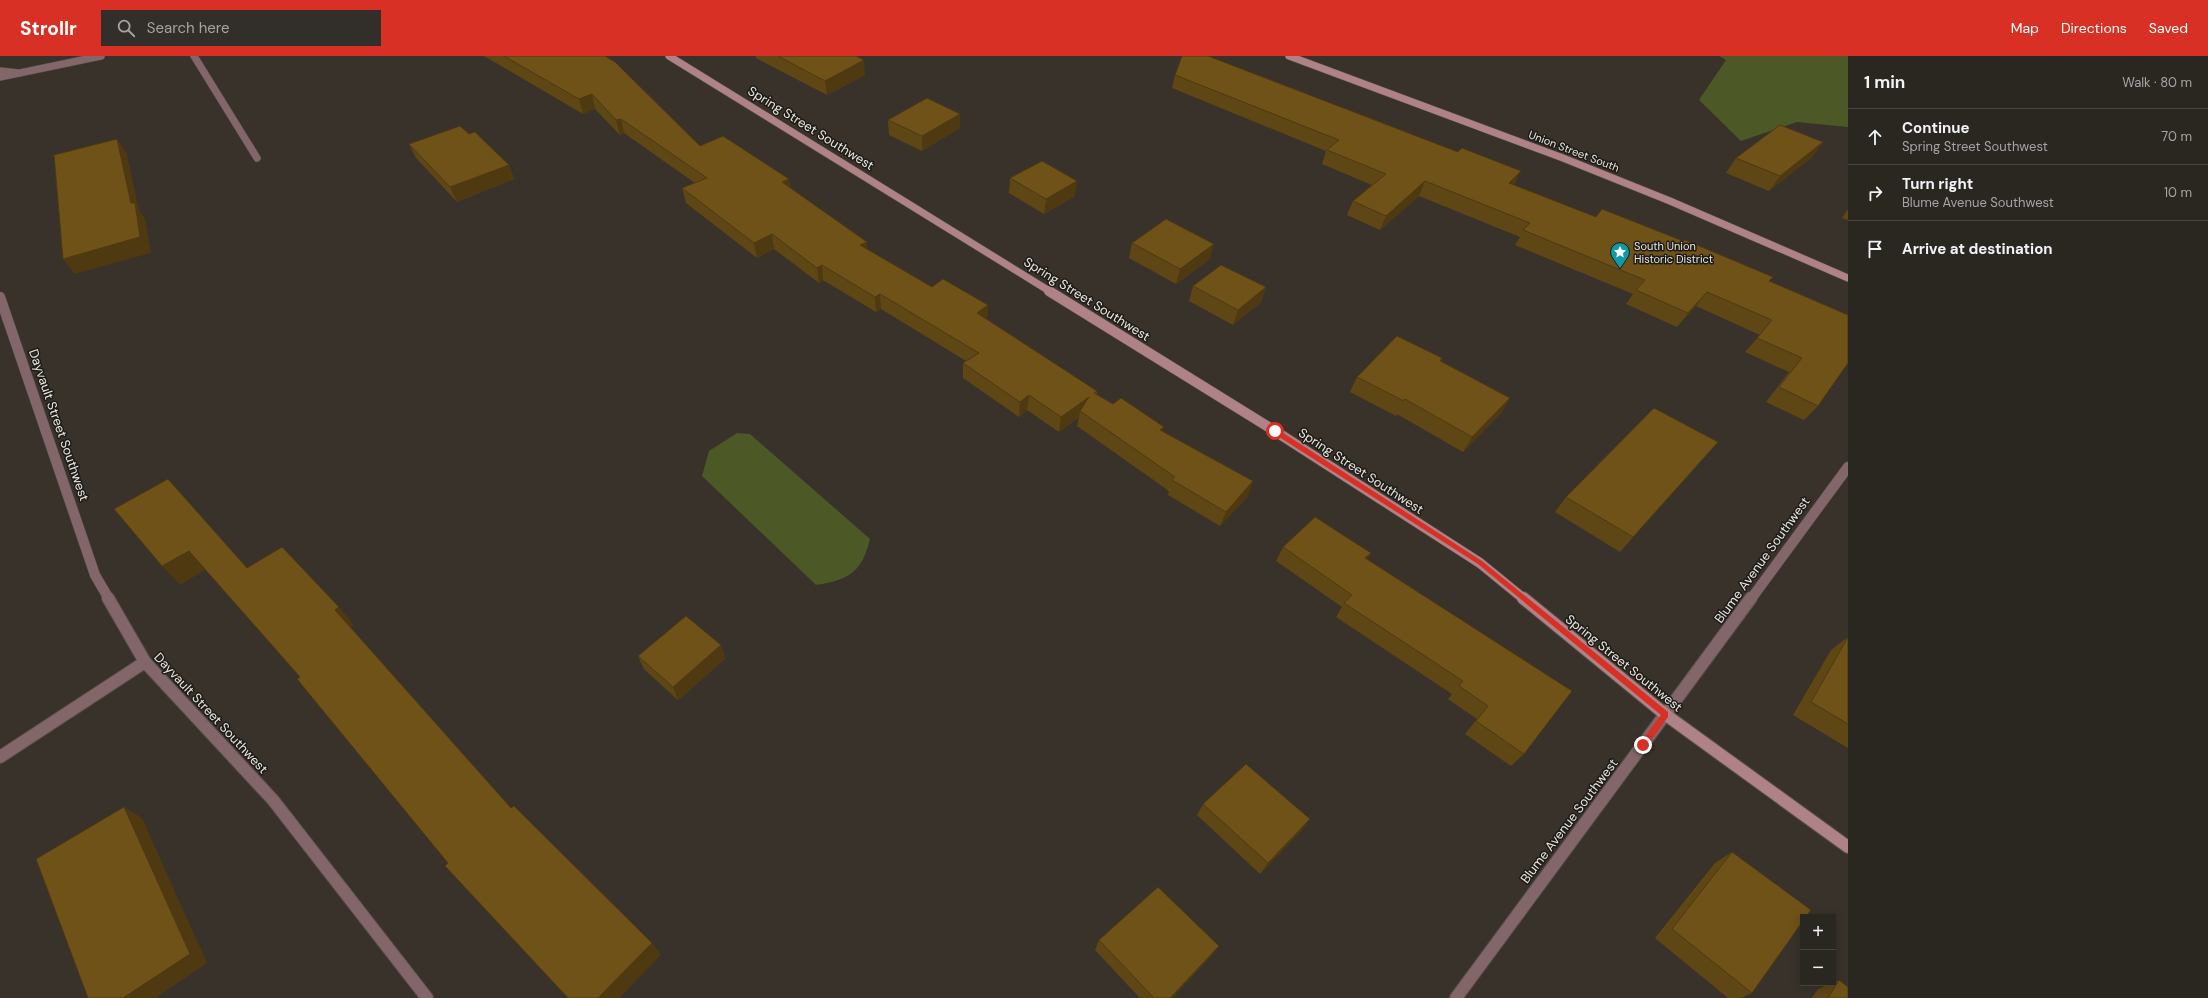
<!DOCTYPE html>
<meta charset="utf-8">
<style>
:root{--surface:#2a2620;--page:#322e29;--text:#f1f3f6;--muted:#a5a5a5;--line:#46433e;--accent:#d93025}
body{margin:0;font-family:"DM Sans",sans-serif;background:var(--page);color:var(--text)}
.controls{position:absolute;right:12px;bottom:12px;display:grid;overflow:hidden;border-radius:0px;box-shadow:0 2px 10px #0003}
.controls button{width:36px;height:36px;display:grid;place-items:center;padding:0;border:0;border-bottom:1px solid var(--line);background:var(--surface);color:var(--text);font:20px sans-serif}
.stop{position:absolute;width:12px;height:12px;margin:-9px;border:3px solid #d93025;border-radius:50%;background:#fff}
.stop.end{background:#d93025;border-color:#fff;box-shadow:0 1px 4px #0008}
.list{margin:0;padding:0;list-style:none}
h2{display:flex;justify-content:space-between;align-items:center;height:52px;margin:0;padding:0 16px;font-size:17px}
h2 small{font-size:13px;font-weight:400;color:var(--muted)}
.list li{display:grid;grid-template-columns:26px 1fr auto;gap:12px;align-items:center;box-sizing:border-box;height:56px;padding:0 16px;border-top:1px solid var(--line)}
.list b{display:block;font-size:15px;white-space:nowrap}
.list p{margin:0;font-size:13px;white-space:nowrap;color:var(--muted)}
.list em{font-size:13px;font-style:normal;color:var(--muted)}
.icon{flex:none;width:22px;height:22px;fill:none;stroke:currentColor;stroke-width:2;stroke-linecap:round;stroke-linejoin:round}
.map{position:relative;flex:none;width:1848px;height:942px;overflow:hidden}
header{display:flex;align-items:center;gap:24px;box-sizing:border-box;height:56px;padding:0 20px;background:var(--accent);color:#fff}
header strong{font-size:19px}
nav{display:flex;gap:22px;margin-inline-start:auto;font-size:14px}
.search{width:280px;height:36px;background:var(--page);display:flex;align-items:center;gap:10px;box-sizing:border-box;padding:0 14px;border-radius:0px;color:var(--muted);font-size:15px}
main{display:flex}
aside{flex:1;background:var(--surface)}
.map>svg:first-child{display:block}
</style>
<header>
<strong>Strollr</strong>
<div class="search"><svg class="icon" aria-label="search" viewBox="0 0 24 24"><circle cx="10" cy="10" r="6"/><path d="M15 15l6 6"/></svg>Search here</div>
<nav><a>Map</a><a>Directions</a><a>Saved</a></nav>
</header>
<main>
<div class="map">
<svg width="1848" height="942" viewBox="0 0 1848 942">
<rect width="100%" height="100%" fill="#38322a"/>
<g fill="#4d5827">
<polygon points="1719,0 1848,0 1848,71 1797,66 1741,85 1699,44 1726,4"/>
<path d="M737 377 750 378 870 483C862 516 849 524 816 529L702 420 709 395Z"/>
</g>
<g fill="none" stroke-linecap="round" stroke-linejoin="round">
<defs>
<polyline id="lane" points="0,15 19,17"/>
<g id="street-far2">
<polyline points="194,0 257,102"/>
<polyline points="0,21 101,0"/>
</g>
<g id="street-far1">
<polyline points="0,241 95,519 109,543"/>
<polyline points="1751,543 1848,411"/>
</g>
<g id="street">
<polyline points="108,542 145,606 273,744 427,942"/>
<polyline points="0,701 145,606"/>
<polyline points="1456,942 1751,542"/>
</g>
<g id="secondary-far2">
<polyline points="669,0 1051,236"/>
<polyline points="1289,0 1563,102 1670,145 1848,222"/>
</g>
<polyline id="secondary-far1" points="1049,235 1275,375 1480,507 1524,543"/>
<polyline id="secondary" points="1523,542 1666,659 1848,791"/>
</defs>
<use href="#lane" stroke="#554f47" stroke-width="8"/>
<use href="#street-far2" stroke="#554f47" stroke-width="8"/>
<use href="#street-far1" stroke="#554f47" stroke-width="11"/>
<use href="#street" stroke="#554f47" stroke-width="14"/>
<use href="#secondary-far2" stroke="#554f47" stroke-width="8"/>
<use href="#secondary-far1" stroke="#554f47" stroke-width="11"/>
<use href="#secondary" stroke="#554f47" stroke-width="14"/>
<use href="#lane" stroke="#83666a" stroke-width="7"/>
<use href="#street-far2" stroke="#83666a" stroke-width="7"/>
<use href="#street-far1" stroke="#83666a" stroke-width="10"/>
<use href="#street" stroke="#83666a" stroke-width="12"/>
<use href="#secondary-far2" stroke="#af8288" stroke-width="7"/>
<use href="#secondary-far1" stroke="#af8288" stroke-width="10"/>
<use href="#secondary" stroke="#af8288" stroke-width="12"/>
</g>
<g fill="#5f4715">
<polygon points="484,0 605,0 700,90 789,123 790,132 867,194 932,231 988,249 987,263 1097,335 1097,339 1163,375 1248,440 1220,470 1168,439 1169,435 1077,370 1079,361 1059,376 1027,354 1019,361 963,322 963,307 966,305 881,253 876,256 823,224 819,227 774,193 757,202 686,147 682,132 695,127 624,77 620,79 595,53 583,58"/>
<polygon points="756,0 856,0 865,19 827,39 756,2"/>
<polygon points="1175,19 1514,129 1596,161 1769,225 1848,259 1818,350 1804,364 1766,346 1789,316 1745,296 1760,279 1696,250 1677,271 1626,248 1633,238 1515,189 1520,181 1419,140 1380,174 1347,159 1353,145 1372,129 1322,108 1326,95 1172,32"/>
<polygon points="960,58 960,72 922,95 889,79 888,64"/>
<polygon points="469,78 509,109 514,123 457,146 416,102 409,88"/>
<polygon points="1823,86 1812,101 1769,135 1726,117 1736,102"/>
<polygon points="1010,122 1075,140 1044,158 1009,137"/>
<polygon points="1848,153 1848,164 1842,162"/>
<polygon points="1132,187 1210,203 1176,228 1129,202"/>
<polygon points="1193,230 1266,231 1261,246 1233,269 1189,245"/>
<polygon points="1442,302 1441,305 1510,342 1501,357 1463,396 1397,358 1396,360 1350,336 1357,321"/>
<polygon points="1718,386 1620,496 1555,456 1566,441"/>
<polygon points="1283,491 1371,497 1367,503 1572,635 1524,698 1511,710 1465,678 1477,663 1448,643 1452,638 1336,561 1342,551 1276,505"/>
<polygon points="1848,581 1848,692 1793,659 1831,594"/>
<polygon points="721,589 725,603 678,644 644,613 638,600"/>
<polygon points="1203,748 1302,774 1260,818 1197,759"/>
<polygon points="1732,796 1752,937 1741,942 1728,942 1655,882 1715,807"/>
<polygon points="1099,884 1219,890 1212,899 1172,942 1140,942 1095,894"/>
<polygon points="1839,924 1848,942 1812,942 1818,933"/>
</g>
<g fill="#4e3911">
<polygon points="864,4 865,19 827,39 825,25"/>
<polygon points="592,38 595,53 583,58 579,43"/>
<polygon points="960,58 960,72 922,95 922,80"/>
<polygon points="621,63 624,77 620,79 616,64"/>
<polygon points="117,83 127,98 139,154 145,162 151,197 75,218 63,203 131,147"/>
<polygon points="1823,86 1812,101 1769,135 1780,120"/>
<polygon points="509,109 514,123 457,146 450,131"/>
<polygon points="1521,115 1514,129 1509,127"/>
<polygon points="789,123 791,138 782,126"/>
<polygon points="1077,125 1075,140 1044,158 1046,143"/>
<polygon points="1425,125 1419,140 1380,174 1386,160"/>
<polygon points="772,178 774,193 757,202 754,187"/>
<polygon points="867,186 867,201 860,189"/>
<polygon points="1214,188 1210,203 1176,228 1180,213"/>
<polygon points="822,209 823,224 819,227 817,212"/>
<polygon points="1266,231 1261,246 1233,269 1238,254"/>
<polygon points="1707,236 1696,250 1677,271 1688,257"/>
<polygon points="880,238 881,253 876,256 875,241"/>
<polygon points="988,249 987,264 977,257"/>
<polygon points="1029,339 1027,354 1019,361 1020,346"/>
<polygon points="1089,341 1080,355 1079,361 1059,376 1061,361"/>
<polygon points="1510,342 1501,357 1463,396 1472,381"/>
<polygon points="1253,425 1248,440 1220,470 1226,456"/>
<polygon points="189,495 206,513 180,529 162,510"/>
<polygon points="1371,497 1363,511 1365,502"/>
<polygon points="339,551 354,569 350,572 335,554"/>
<polygon points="721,589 725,603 678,644 673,631"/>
<polygon points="124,751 142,762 207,907 155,942 123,942"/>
<polygon points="1310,763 1302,774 1260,818 1268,807"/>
<polygon points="652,887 661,899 619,942 598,942"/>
<polygon points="1219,890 1212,899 1172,942 1170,942"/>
</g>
<g fill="#6f5218" stroke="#4e3911">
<polygon points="504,0 605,0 615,6 700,90 723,80 789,123 782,126 867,186 860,189 932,231 943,223 988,249 977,257 1097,335 1094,337 1113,348 1121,342 1164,371 1160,374 1253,425 1226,456 1172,424 1175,421 1080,355 1089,341 1061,361 1029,339 1020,346 963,307 979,297 880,238 875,241 822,209 817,212 772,178 754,187 682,132 707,122 621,63 616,64 592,38 579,43"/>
<polygon points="778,0 856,0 864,4 825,25"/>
<polygon points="1182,0 1208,0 1458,96 1462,92 1521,115 1509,127 1596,161 1602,153 1683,185 1685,184 1773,221 1769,225 1848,259 1848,307 1818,350 1779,331 1802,302 1757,282 1772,264 1707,236 1688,257 1636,234 1645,224 1523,174 1530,167 1425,125 1386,160 1353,145 1386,118 1327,94 1339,84 1175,19"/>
<polygon points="927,42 960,58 922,80 888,64"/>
<polygon points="1780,69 1823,86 1780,120 1736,102"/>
<polygon points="460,70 469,78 475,76 509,109 450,131 409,88"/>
<polygon points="117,83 131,147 135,147 140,181 63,203 54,99"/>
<polygon points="1042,105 1077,125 1046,143 1010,122"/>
<polygon points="1166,163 1214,188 1180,213 1132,187"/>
<polygon points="1221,209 1266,231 1238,254 1193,230"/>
<polygon points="1397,280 1442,302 1440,305 1510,342 1472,381 1405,343 1404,345 1357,321"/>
<polygon points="1654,352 1718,386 1633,481 1566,441"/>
<polygon points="168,423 247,512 282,491 339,551 335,554 511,752 514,750 652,887 598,942 568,942 445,810 448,807 297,623 300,621 189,495 162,510 114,453"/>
<polygon points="1315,461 1371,497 1365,502 1572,635 1524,698 1476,665 1488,650 1459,630 1463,625 1344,547 1352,539 1283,491"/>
<polygon points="686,560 721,589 673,631 638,600"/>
<polygon points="1848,581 1848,668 1811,646"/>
<polygon points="1246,708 1310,763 1268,807 1203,748"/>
<polygon points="124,751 190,898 123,942 88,942 36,803"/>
<polygon points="1732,796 1811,854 1806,861 1803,861 1803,865 1752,937 1672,873"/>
<polygon points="1158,831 1219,890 1170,942 1154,942 1099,884"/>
<polygon points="1839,924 1848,931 1848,942 1828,942"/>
</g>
<polygon fill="#d93025" points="1273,373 1277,373 1482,505 1668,656 1668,661 1646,691 1640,691 1640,687 1661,659 1478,508 1273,377"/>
<defs>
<symbol id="sight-pin" viewBox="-11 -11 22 30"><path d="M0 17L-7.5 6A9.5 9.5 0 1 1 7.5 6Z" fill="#0f9aa8" stroke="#1d1b17"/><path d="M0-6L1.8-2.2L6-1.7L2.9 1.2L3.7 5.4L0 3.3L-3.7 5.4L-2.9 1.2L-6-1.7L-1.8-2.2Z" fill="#fff"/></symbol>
</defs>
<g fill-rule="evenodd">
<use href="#sight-pin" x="1609" y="185" width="22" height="30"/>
</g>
<g text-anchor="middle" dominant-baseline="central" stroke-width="3" stroke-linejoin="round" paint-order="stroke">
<g font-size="11" fill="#ebe7e2" stroke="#1d1b17">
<text transform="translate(1574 95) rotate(21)">Union Street South</text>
</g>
<g font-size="11" fill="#ebe7e2" stroke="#1d1b17" text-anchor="start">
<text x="1634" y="190">South Union<tspan x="1634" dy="13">Historic District</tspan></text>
</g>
<g font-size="13" fill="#ebe7e2" stroke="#1d1b17">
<text transform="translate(811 72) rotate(32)">Spring Street Southwest</text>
<text transform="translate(1087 243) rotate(32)">Spring Street Southwest</text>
<text transform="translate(59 369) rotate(71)">Dayvault Street Southwest</text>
<text transform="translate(1361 415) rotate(33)">Spring Street Southwest</text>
<text transform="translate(1762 504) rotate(-54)">Blume Avenue Southwest</text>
<text transform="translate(1624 607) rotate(39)">Spring Street Southwest</text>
<text transform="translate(211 657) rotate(47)">Dayvault Street Southwest</text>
<text transform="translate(1569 765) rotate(-53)">Blume Avenue Southwest</text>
</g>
</g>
</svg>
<div class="controls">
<button>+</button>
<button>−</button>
</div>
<div class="stop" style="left:1275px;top:375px"></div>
<div class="stop end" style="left:1643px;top:689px"></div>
</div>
<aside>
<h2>1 min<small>Walk · 80 m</small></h2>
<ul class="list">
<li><svg class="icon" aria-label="ahead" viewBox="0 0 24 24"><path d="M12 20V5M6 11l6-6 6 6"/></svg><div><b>Continue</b><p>Spring Street Southwest</p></div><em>70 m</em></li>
<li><svg class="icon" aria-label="right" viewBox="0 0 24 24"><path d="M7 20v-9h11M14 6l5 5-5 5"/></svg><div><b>Turn right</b><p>Blume Avenue Southwest</p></div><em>10 m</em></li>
<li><svg class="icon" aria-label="arrive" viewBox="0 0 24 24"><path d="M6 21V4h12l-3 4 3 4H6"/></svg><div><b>Arrive at destination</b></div></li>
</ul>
</aside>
</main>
